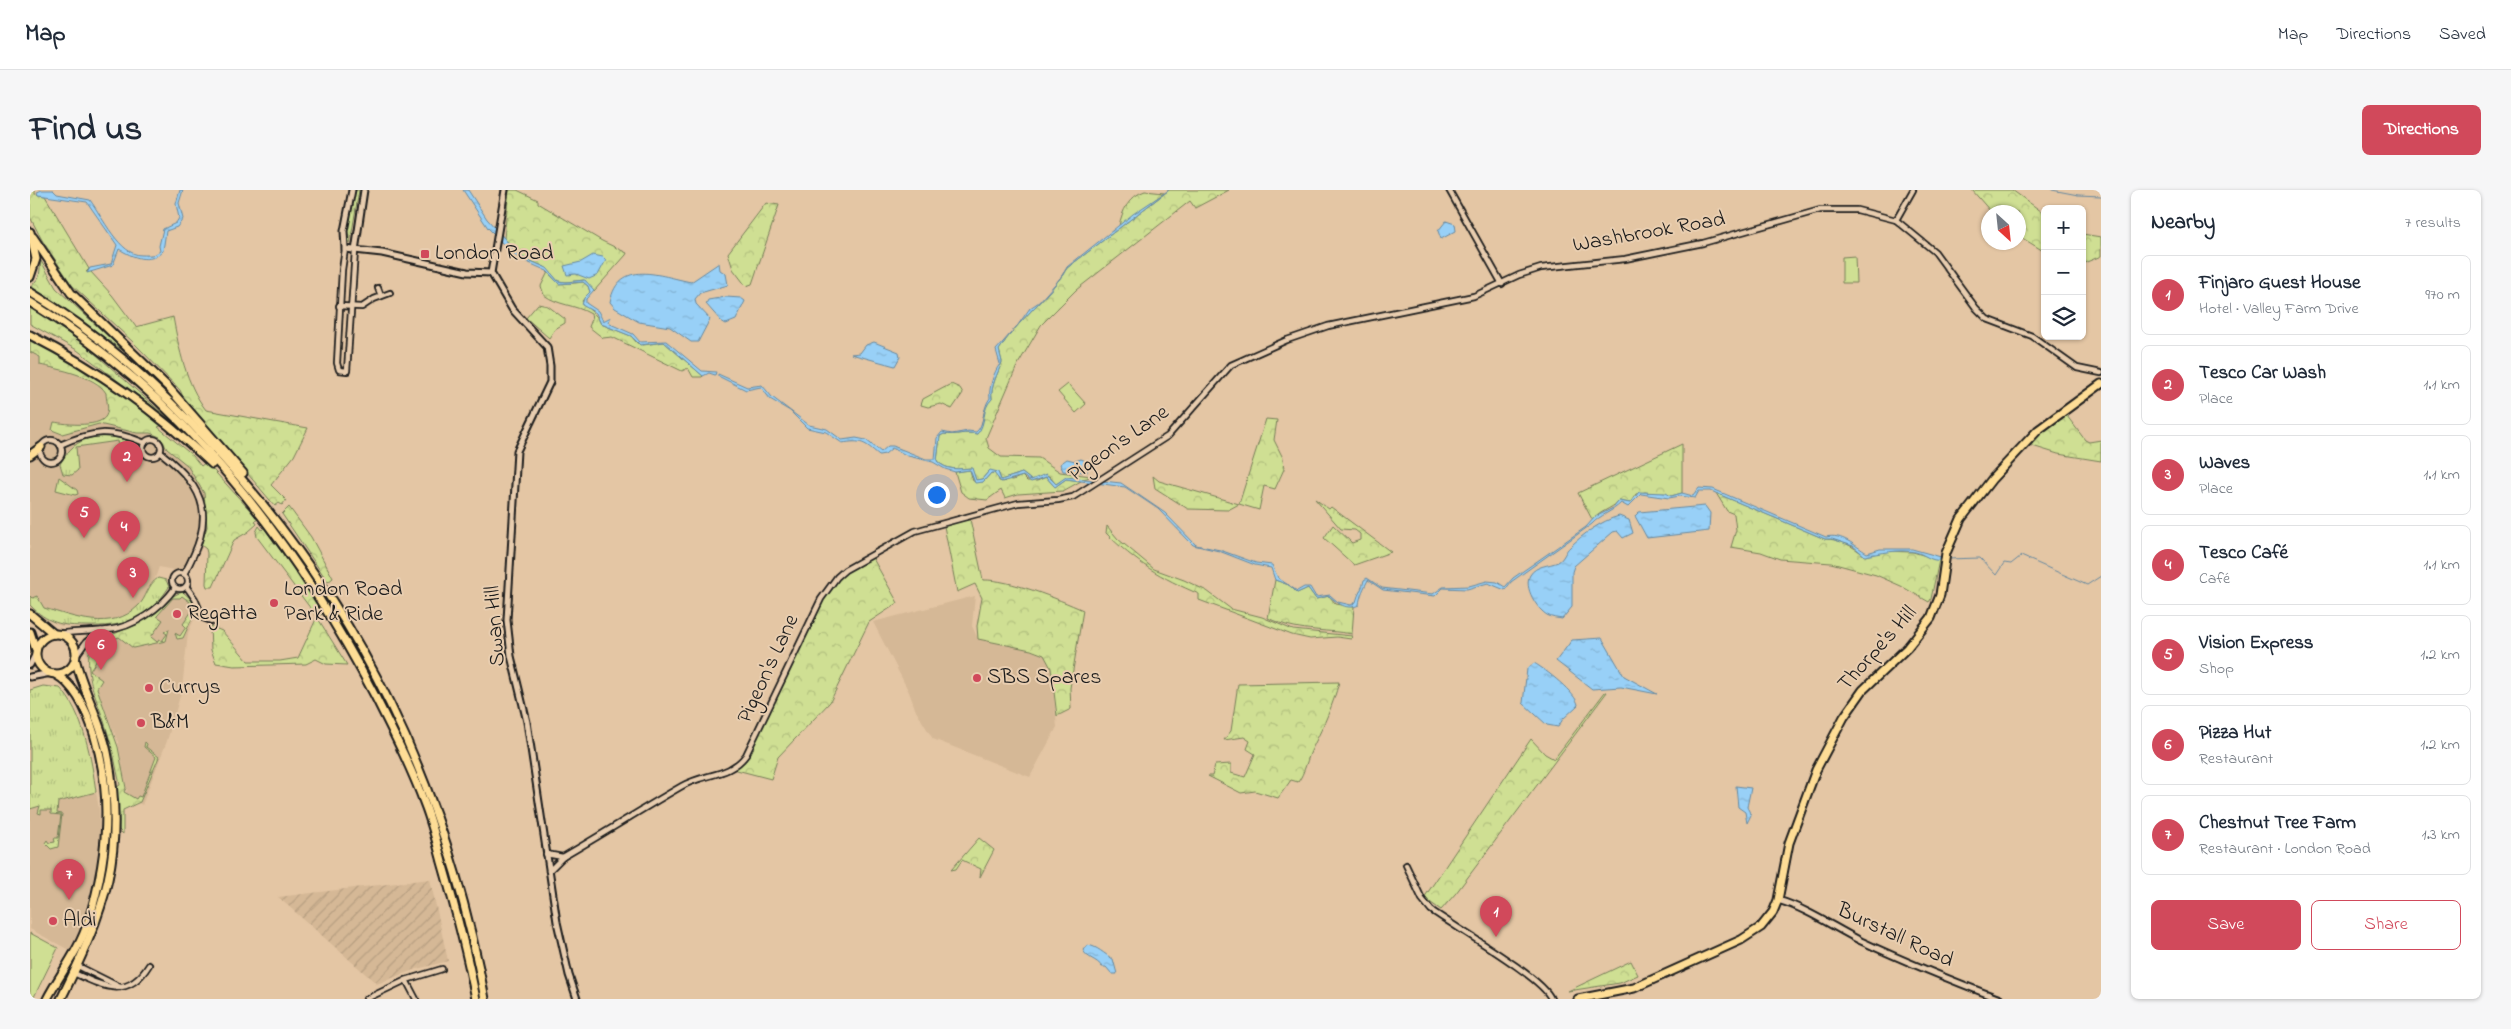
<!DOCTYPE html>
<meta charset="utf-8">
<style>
:root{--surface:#fff;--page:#f6f6f7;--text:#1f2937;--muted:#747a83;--line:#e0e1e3;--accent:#d1495b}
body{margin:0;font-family:"Indie Flower",sans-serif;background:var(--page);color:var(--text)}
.controls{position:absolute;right:15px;top:15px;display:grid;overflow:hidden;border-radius:8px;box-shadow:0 1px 4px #0004}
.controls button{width:45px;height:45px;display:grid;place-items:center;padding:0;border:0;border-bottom:1px solid var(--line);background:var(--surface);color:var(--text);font:25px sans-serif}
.compass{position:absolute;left:1951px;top:15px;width:45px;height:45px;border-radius:50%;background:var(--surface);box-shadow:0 1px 4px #0004;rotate:153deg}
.you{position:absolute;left:906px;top:304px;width:18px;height:18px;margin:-12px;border:4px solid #fff;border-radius:50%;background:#1a73e8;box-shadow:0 0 0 8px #1a73e833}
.badge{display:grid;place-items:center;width:32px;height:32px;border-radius:50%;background:var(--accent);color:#fff;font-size:16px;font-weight:700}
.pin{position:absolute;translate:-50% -41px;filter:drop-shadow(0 1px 2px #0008)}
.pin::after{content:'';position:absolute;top:26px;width:18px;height:15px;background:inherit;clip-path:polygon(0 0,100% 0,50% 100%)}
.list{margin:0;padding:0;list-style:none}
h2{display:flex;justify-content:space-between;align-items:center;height:65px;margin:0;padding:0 20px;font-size:21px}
h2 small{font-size:16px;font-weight:400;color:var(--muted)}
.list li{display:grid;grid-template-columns:32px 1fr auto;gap:15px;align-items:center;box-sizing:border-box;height:80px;margin:0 10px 10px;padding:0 10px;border:1px solid var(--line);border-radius:8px}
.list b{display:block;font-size:19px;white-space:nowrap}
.list p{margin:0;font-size:16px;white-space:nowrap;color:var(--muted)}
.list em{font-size:16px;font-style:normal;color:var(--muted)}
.actions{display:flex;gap:10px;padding:15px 20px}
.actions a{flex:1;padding:11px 0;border:1px solid var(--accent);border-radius:8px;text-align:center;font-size:18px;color:var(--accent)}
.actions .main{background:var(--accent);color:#fff}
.icon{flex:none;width:28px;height:28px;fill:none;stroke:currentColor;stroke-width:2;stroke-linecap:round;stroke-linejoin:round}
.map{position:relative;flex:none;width:2071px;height:809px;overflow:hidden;border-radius:8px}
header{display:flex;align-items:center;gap:30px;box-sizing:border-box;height:70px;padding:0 25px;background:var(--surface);border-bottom:1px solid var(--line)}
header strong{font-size:24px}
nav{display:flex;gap:28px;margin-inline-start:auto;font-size:18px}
.intro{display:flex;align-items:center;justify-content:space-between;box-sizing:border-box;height:120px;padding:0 30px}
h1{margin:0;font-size:35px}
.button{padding:12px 22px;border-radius:8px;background:var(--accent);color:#fff;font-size:18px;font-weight:700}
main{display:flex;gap:30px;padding:0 30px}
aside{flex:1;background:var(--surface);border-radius:8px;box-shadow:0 1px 4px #0004}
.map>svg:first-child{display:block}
</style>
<header>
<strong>Map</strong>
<nav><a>Map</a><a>Directions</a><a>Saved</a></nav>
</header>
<div class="intro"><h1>Find us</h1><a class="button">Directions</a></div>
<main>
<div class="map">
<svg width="2071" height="809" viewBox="0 0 2071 809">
<defs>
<pattern id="industrial-furrows" width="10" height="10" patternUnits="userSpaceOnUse" patternTransform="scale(1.25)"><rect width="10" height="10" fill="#d5b896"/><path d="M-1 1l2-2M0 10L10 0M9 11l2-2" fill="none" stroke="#b69e81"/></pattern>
<pattern id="grass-tufts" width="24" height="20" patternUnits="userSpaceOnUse" patternTransform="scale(1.25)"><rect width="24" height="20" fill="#cfdf93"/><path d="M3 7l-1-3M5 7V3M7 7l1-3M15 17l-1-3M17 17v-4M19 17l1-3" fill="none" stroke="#b1bf7e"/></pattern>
<pattern id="forest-crowns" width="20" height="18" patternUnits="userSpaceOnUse" patternTransform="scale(1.25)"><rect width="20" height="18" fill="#cfdf93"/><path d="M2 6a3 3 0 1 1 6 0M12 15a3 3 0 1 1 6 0" fill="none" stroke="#b1bf7e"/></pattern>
<pattern id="water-ripples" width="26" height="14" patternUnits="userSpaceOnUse" patternTransform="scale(1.25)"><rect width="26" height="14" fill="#98d0f7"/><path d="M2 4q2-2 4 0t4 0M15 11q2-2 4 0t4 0" fill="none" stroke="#82b2d3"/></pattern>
</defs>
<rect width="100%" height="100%" fill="#e4c6a4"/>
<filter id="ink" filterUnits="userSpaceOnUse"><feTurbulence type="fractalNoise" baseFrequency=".02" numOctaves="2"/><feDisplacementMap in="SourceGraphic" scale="10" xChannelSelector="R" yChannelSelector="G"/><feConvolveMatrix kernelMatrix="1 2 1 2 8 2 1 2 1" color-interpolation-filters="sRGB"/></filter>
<g filter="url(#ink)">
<g fill="#d5b896">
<polygon points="0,159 27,170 104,218 162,280 175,299 186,332 158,383 129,377 116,413 99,428 83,436 31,436 17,430 8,423 3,427 0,424"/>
<polygon points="152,403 162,411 166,425 158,443 152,499 137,551 112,615 95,604 97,600 88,552 67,498 71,490 60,481 79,451 114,431 138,412"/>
<polygon points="945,406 942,436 948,449 1001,460 1014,465 1021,478 1027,537 1000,587 903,549 886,521 879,502 843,432"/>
<polygon points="66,602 69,619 71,654 65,686 58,724 39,760 0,739 0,619"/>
</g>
<polygon fill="url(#industrial-furrows)" points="400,689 418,771 383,780 347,794 248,707"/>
<g fill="url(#grass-tufts)" stroke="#767e58">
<polygon points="325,0 329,0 320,54 316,44"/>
<path d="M64 247C80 246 97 247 109 258L110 266 97 277 95 273 103 271 101 261 90 262 88 251 46 257 48 280 42 285 33 284 30 274C39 259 46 251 64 247Z"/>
<polygon points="29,287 47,300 48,304 45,305 26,300"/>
<path d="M128 388 136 390 139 397C117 431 93 437 56 436 32 436 17 433 0 415V406L2 408 7 406 14 418C44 427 82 442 108 416 117 408 117 395 128 388Z"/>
<path d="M13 496 30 498C53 521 62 571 66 602L28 612 27 623 32 624 28 657 21 659 15 653 17 650 19 653 25 652 24 648H28L31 625 21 624V620H11V624L8 623 10 616 0 619V500Z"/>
</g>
<g fill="url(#forest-crowns)" stroke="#767e58">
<path d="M0 0H5V4L15 6 59 79 56 82 60 81 82 105 106 137 143 127C149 159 156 194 176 220L278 238 264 266 241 295 256 310 252 315 249 313 245 316 154 209 150 200 104 153 42 95 12 50 0 27Z"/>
<polygon points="479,0 487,0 508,10 508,13 572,51 597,63 596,65 564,101 554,90 536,92 528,91 515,77 489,66 474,48"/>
<path d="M1139 0H1199L1165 18 1160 11 1046 100 1011 135 987 176 956 248 959 258 971 267 1009 268 1030 282 1061 286C1050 293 1040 284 1026 294L1019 286 1001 290 992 283 971 290 969 284 959 281 952 289 946 290 941 278C929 279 917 281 907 271L910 246 914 244C926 246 935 241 947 244 955 233 951 218 962 209 960 197 968 183 972 172L969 160C988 129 1018 109 1037 78Z"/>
<polygon points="1942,0 1982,0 2015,24 2015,62 1989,46 1988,22 1961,22"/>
<path d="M1115 1 1134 3 1089 36C1092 21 1099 6 1115 1Z"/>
<polygon points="736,13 749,15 722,94 716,96 703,79 698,63"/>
<polygon points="2052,44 2071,47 2071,66 2052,74"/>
<polygon points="11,71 26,98 96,163 39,122 0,98 9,87"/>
<path d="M518 82C528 96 537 94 553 92L558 96 560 102 552 111C559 122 565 121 571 134L601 146 607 153 613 155 634 152 673 186 672 187H663L658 178 652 181 582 147 573 148 559 137 562 129 561 124C544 114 529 116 514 105L511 96Z"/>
<polygon points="508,114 518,116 535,129 535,133 525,139 519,148 496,128"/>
<polygon points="0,118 53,153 140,230 47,160 0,134"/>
<path d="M0 149 79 195 133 235 128 237 163 266 171 276 176 272 228 329 225 331 227 334 218 342 204 350 183 397H177L176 394 177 363 176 359 171 355 177 337 174 303 157 275 137 259 130 247 120 243H107L69 234 32 244 22 240 24 232C35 234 74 239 77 223 79 217 76 209 76 203 66 186 28 179 10 175V167L0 162Z"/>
<polygon points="921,194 930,198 933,203 922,219 911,214 898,217 891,215 893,209"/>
<polygon points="2034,222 2055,250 2059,252 2071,250 2071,271 2028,264 1999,255 2019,234"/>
<polygon points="1236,229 1247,230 1244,250 1253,268 1254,279 1245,299 1234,296 1229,320 1209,314 1198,320 1158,319 1125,298 1123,286 1129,291 1209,314"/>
<path d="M1652 254V303L1641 306 1615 302 1606 304 1600 313 1589 311C1582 319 1567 322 1563 331L1548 303Z"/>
<polygon points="940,280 943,291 953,292 961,283 967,284 969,291 974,292 977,289 983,290 992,286 997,291 1007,291 1016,287 1025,297 1036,289 1051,291 1033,301 988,304 975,308 971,300 957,310 939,308 931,302 925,282"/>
<path d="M1686 303 1795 349C1810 349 1823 356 1835 366L1851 361 1883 362 1909 370 1901 409 1899 412 1871 396 1846 385 1801 373 1750 369 1731 362 1701 357 1706 340 1704 324 1697 321Z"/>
<polygon points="1285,309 1299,319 1301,317 1361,362 1324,375 1294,348 1303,335 1322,353 1330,350 1330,344 1325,340 1311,339"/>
<polygon points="259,317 281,347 303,388 298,392 252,324"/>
<path d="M940 329 953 390C979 389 1028 409 1053 420L1040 498 1041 519 1027 526 1021 478 1014 465 1001 460 948 449 947 436 952 408 945 394 927 402 914 336Z"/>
<polygon points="229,336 232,340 234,338 288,412 294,423 287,427 317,475 296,474 286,469 276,474 204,476 186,473 181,460 180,436 192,441 218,471 250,471 268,468 287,427 227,347 226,342"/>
<path d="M1077 336 1088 349 1124 379 1154 390 1177 401 1201 419 1232 427 1263 440 1322 446 1321 449 1307 447 1280 449 1262 445 1169 410V404C1131 388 1105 372 1076 343Z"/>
<polygon points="841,365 868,413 839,432 800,512 748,567 741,589 703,579 712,570 786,417 807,387"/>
<path d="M1245 390 1259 395 1267 403 1278 398 1286 409 1299 406 1306 414 1324 417 1322 444C1293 439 1266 442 1238 428Z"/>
<path d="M153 402 162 410 166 420 153 448 147 449 145 443 150 446 156 437 153 434 164 418 159 415 160 412 152 406 150 408H143L127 426 133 430 121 447 127 452 129 449 132 451 137 444 134 442 139 439 136 451 103 458 89 447 79 451 60 481 72 490 67 498 88 557 96 598 94 602 106 609 108 606 111 607 126 567 114 557 115 552 117 554 116 557 129 567 110 612 93 620V644L89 640 87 597 90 595C86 577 83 559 77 541 69 512 56 494 59 462 72 443 101 441 118 427 130 418 139 405 153 402Z"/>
<path d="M1309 492C1303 515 1294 535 1283 557 1277 568 1275 583 1268 592L1261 590 1248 608 1225 601 1211 603 1178 586H1182L1185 575 1201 574V583L1215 587 1225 564 1217 559 1220 551 1214 547 1194 550 1201 541 1208 494Z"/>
<polygon points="1575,502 1577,502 1426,703 1411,720 1394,708 1501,549 1515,564 1524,569"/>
<polygon points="949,648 964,660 950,687 951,679 932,670 926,679 921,680"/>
<polygon points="1601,771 1608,785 1590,793 1538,801"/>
</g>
<g fill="#cfdf93" stroke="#767e58">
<polygon points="1825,66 1826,93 1812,93 1812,67"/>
<polygon points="1038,194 1056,214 1046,223 1028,202"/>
<polygon points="0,743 28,758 3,809 0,809"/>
</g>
<g fill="url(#water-ripples)" stroke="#66889f">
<path d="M12 0H23L27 4 60 10C72 26 90 66 112 65 119 65 124 66 130 61L129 56 133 39 146 33 149 28 146 14 150 0H153L149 13 153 29 147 37 136 41 133 61C120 75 102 67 89 59L83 75 57 83 60 78 81 74 87 55 57 12 8 5 7 2Z"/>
<polygon points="433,0 438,0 457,29 468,41 467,47 458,38"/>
<path d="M1139 0 1037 78C1018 109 988 129 969 160L972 172C968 183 960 197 962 209 951 219 957 234 947 244 935 241 926 246 914 244L910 246 907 271C917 281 929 279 942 278L946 290 952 289 960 280 968 282 971 290 992 283 1001 290 1016 284 1026 294 1036 287 1091 293 1135 323 1166 355 1190 360 1226 373 1242 375 1248 388 1267 401 1274 397H1280L1286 407 1300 405 1308 412 1321 415 1326 412C1328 403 1333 398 1334 390L1337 388 1352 398 1403 404 1413 397 1439 396 1457 391 1467 392 1475 397 1483 388 1556 337 1565 327 1583 318 1589 311 1600 313 1609 302 1636 303 1641 306 1652 303 1663 306 1669 298 1683 299 1796 347C1812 343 1825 356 1837 363L1850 359H1882L1911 367V370C1901 372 1895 364 1885 362 1868 359 1851 363 1835 366L1823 356 1802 349H1795L1681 301H1669L1665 308 1650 306 1639 308 1611 304 1598 317 1591 313C1582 322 1570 325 1562 334L1481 392 1475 400 1458 393 1437 399 1413 398 1405 406 1353 400 1338 390C1334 398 1330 405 1329 415 1316 421 1308 413 1299 406L1286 409 1278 398 1267 403 1259 395 1245 390 1241 378 1225 375 1189 361 1163 355 1128 319 1095 297 1036 289 1025 297 1016 287 1001 292 993 286 971 292 964 283H961L953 292 945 293 940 280 925 282 915 279 903 272 878 266 862 258 855 264 849 265C834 252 832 250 812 253L796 242 777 238 760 221 740 209 731 197 716 200 688 186V184L717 197 732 195 742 207 779 235 797 239 812 250 826 248 836 250 851 262 858 256H863L896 269H905L907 248 912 242 922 244 938 241 946 242C955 235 952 218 960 208 958 200 964 181 970 174L966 160 988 135 1000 118 1009 112 1033 85 1037 77 1103 24Z"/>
<polygon points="1416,31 1425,34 1426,41 1411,49 1408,41"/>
<polygon points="469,42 489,66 517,78 528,91 536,92 555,90 564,100 556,109 556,113 568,121 573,131 581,127 578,133 603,144 610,152 636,151 672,181 686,182 685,185 679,183 673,186 634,152 610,155 601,146 571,134 566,123 552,115 554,108 560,102 558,96 553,92 529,94 517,81 488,68 468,49"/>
<polygon points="563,65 573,67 576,70 568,85 559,89 546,84 537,85 534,76 551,72"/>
<path d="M689 73 690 80 696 84 698 95 670 103 665 109 666 114 680 129 668 152H661L640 137 609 132 585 118 580 112C589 68 630 86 661 92Z"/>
<polygon points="696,107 711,108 715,111 706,130 696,134 691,131 676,114 678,110"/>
<polygon points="844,152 869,162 870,167 865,176 821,164 830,163 836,155"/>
<polygon points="1037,269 1045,271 1051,269 1060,273 1057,282 1033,281 1030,274"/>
<polygon points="1675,316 1680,323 1679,341 1617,348 1605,326 1609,322"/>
<path d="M1589 326 1599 330 1603 343 1593 348 1587 341 1583 342 1544 376 1542 382V417L1532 429C1527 428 1522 428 1517 425 1507 419 1493 397 1500 385 1506 375 1519 376 1528 372 1534 369 1535 361 1540 357 1553 344 1571 331 1589 326Z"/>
<polygon points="1572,448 1594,486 1627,504 1591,497 1562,499 1526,471 1542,450"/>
<path d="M1504 473C1515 479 1547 504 1548 515L1533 529 1528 537 1517 535 1493 513 1497 479Z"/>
<polygon points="1706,596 1721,598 1717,617 1721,625 1717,633 1715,622 1708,617"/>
<path d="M1057 755C1067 756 1074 764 1083 769L1087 784H1082L1076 777H1072C1067 769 1057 769 1053 760Z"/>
</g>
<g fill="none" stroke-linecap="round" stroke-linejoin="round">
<g stroke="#66889f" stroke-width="1">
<polyline points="2022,0 2048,5 2071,6"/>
<polyline points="1918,369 1950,368 1966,385 1974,373 1981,374 1991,366 2057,395 2071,386"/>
</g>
<defs>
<g id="minor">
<polyline points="1419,0 1472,94"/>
<polyline points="1866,30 1883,0"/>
<polyline points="315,59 312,80 307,173 309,180 317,181 325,61"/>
<polyline points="348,98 351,106"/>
<polyline points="309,116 332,117 344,109 360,103"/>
<circle cx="122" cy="258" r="9"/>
<circle cx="21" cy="261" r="11"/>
<path d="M30 255C63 240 81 239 115 253"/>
<path d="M130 262C179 301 185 328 154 384"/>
<circle cx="150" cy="391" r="8"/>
<polyline points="156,396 165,409 173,428 184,432"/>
<path d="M28 444C45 441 61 442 78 440 104 437 130 419 145 398"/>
<polyline points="46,466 56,452 71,441"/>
<polyline points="516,664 533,667"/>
<path d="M1376 675 1392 709 1401 720C1423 736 1514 788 1521 809"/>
<path d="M519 681 533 667C573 644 612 619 652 596 675 583 700 587 716 565L791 409 807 387 815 380 885 341 988 313 1028 310 1043 307 1138 246 1201 175 1257 150 1298 136 1444 106 1489 85 1511 78 1595 69 1673 53 1790 20H1827L1866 30 1905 62 1946 118 1957 129 2002 146 2047 178 2071 183"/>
<polyline points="48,776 90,797"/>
<path d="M44 783C76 798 98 809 119 775"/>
<polyline points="376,790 386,809"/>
<polyline points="336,809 376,790 412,779"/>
</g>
<g id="tertiary">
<polyline points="322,0 314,41 315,59 352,63 437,82 461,83"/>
<polyline points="325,61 334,0"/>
<polyline points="461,83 482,119 517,157 520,176 520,192 487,261 477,430 481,466 497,532 527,732 539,785 547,809"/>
<polyline points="461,83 475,0"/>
<polyline points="0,475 6,463"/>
<polyline points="0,487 21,483"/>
<path d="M1748 710C1778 719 1803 737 1831 751 1876 772 1923 791 1970 809"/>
</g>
<g id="primary">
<polyline points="0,265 11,257"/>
<polyline points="0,424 24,444"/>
<polyline points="0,442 6,460"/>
<circle cx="26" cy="464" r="20"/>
<path d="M17 809C30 784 50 759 58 732 69 698 76 658 76 623 76 583 63 505 25 484"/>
<path d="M31 809C75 720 97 662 77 562 70 529 53 501 45 468"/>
<polyline points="1548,809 1604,798 1711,750 1731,737 1743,722 1748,710 1759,653 1786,580 1814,527 1833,500 1877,458 1901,428 1910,405 1916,363 1931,329 1962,289 2008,240 2071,194"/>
</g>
<g id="trunk">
<polyline points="0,42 6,69 0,87"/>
<polyline points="3,47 41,103 139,198 213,283"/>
<path d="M0 102C70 144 131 199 185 259 331 418 416 597 455 809"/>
<path d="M0 112C150 203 265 352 345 506 363 542 381 577 395 615 402 633 407 653 412 672 425 717 437 763 446 809"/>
<path d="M0 145C70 181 125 220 182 274"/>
</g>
</defs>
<use href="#minor" stroke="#1c1c1c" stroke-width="8"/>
<use href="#tertiary" stroke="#1c1c1c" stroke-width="9"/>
<use href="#primary" stroke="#1c1c1c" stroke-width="11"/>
<use href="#trunk" stroke="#1c1c1c" stroke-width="11"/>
<use href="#minor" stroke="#e8cdaf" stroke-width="4.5"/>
<use href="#tertiary" stroke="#e8cdaf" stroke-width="5"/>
<use href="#primary" stroke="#fedd96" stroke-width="7"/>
<use href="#trunk" stroke="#fedd96" stroke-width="7"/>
</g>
</g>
<g fill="#d1495b" stroke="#e8cdaf" stroke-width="2">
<rect x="390" y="59" width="10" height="10" rx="2.5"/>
<circle cx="244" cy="413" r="5"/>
<circle cx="147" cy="424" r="5"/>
<circle cx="947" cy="488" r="5"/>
<circle cx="119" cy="498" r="5"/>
<circle cx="111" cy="533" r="5"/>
<circle cx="23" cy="731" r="5"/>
</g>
<g text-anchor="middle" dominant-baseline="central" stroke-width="4" stroke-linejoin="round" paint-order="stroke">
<g font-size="22" fill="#1c1c1c" stroke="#e8cdaf">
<text transform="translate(1619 43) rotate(-10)">Washbrook Road</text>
<text transform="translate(1089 254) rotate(-35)">Pigeon's Lane</text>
<text transform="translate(466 436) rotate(-94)">Swan Hill</text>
<text transform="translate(1848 459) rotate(-48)">Thorpe's Hill</text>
<text transform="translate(739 479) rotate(-65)">Pigeon's Lane</text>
<text transform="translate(1865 746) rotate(25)">Burstall Road</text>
</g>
<g font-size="22" fill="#1c1c1c" stroke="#e8cdaf" text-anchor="start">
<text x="405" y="64">London Road</text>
<text x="254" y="400">London Road<tspan x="254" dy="25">Park &amp; Ride</tspan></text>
<text x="157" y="424">Regatta</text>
<text x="957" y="488">SBS Spares</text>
<text x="129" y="498">Currys</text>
<text x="121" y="533">B&amp;M</text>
<text x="33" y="731">Aldi</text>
</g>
</g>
</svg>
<div class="controls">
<button>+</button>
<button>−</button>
<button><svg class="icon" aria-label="layers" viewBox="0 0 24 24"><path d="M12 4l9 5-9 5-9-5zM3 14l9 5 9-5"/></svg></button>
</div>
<svg class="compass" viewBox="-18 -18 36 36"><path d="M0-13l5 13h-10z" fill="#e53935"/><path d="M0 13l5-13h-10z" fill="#747a83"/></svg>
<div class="you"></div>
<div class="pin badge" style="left:1466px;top:747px">1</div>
<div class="pin badge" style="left:97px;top:292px">2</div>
<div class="pin badge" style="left:103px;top:408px">3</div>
<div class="pin badge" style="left:94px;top:362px">4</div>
<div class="pin badge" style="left:54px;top:348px">5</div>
<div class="pin badge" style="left:71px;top:480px">6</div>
<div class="pin badge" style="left:39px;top:710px">7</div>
</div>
<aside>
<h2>Nearby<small>7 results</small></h2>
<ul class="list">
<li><span class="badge">1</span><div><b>Finjaro Guest House</b><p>Hotel · Valley Farm Drive</p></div><em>970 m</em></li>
<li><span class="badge">2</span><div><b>Tesco Car Wash</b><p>Place</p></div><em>1.1 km</em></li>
<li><span class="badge">3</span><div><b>Waves</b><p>Place</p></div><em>1.1 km</em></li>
<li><span class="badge">4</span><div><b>Tesco Café</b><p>Café</p></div><em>1.1 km</em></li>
<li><span class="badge">5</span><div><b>Vision Express</b><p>Shop</p></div><em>1.2 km</em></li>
<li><span class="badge">6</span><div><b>Pizza Hut</b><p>Restaurant</p></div><em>1.2 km</em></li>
<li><span class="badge">7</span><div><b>Chestnut Tree Farm</b><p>Restaurant · London Road</p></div><em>1.3 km</em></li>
</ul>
<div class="actions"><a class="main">Save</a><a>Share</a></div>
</aside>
</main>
